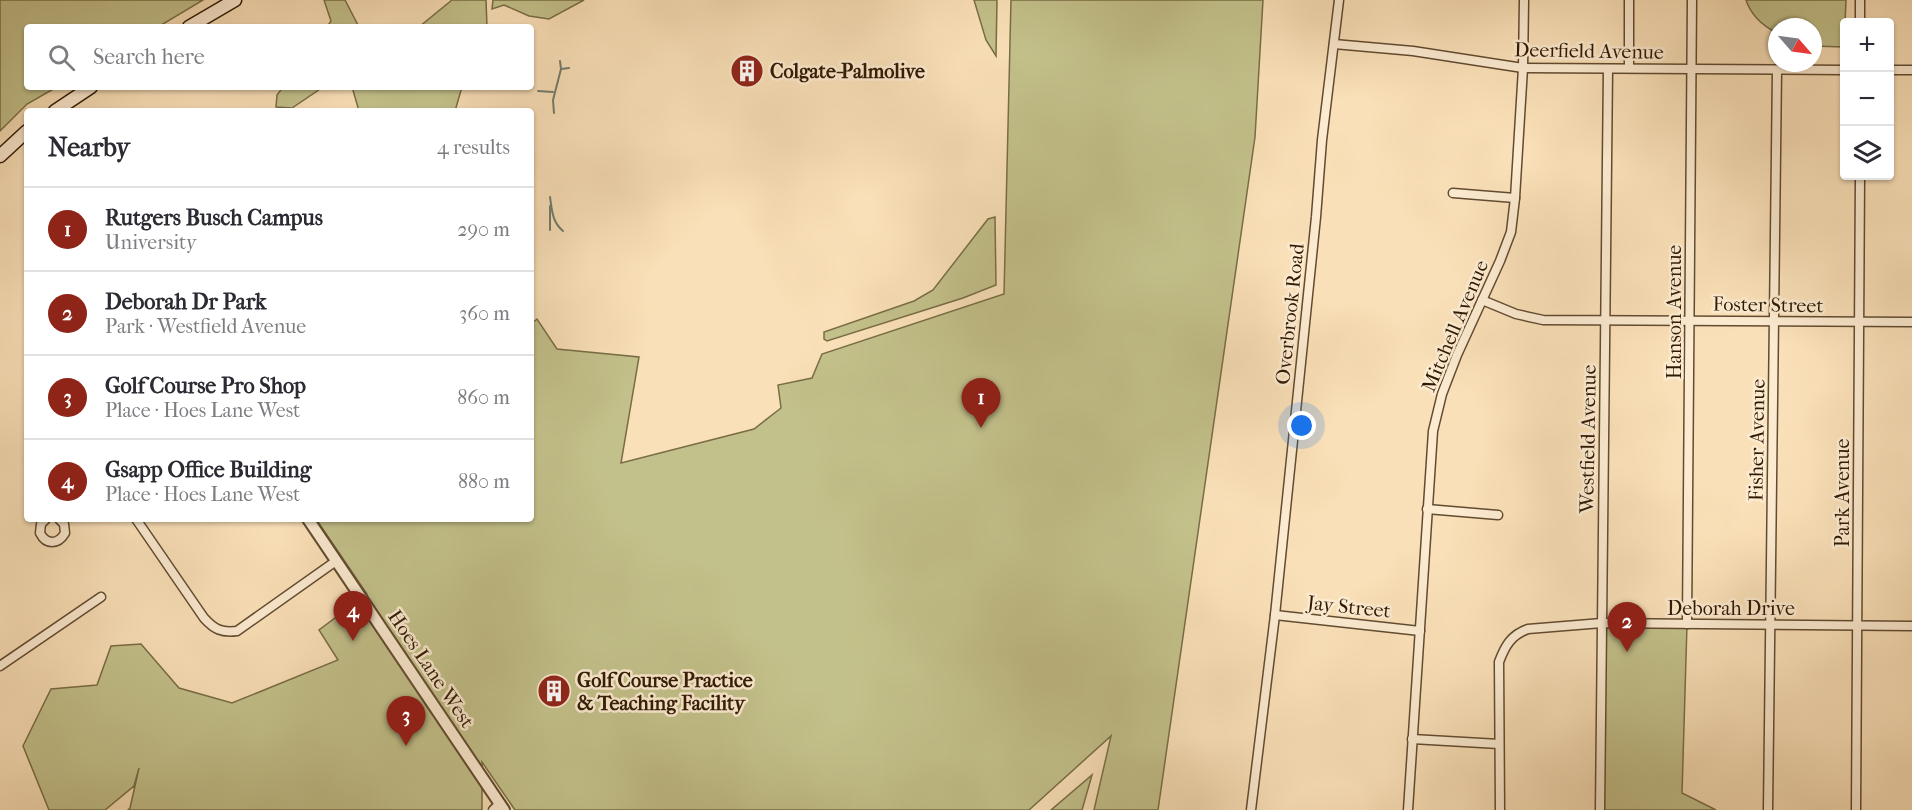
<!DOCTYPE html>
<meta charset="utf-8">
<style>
:root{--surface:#fff;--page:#f7f7f7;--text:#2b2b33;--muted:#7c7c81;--line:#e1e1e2;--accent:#8f2418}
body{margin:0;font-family:"IM FELL French Canon",serif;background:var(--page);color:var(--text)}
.controls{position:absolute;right:18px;top:18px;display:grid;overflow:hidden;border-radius:6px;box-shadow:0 2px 4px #0004}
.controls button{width:54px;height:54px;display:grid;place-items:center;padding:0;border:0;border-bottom:2px solid var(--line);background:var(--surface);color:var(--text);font:30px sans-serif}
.compass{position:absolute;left:1768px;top:18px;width:54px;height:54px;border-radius:50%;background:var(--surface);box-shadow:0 2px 4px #0004;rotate:118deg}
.you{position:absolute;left:1302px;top:426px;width:21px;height:21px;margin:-15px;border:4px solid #fff;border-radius:50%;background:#1a73e8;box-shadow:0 0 0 9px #1a73e833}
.badge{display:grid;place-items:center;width:39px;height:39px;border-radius:50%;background:var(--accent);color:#fff;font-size:20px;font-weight:700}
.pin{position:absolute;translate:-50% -50px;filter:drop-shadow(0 2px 3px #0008)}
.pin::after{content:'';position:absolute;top:32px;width:21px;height:18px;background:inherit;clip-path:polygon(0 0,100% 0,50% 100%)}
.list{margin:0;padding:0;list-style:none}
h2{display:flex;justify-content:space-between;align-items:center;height:78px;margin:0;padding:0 24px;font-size:26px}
h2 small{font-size:20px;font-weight:400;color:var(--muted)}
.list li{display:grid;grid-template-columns:39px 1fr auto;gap:18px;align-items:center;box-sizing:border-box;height:84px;padding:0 24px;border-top:2px solid var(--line)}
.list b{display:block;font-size:22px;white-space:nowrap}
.list p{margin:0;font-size:20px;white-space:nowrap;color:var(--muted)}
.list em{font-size:20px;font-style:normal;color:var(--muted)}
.icon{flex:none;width:33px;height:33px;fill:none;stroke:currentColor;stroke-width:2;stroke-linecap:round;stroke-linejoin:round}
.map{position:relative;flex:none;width:1912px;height:810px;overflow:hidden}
.search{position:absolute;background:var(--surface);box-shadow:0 2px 4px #0004;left:24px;top:24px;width:510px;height:66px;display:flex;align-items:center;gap:15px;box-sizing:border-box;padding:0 21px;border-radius:6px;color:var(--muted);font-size:22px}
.panel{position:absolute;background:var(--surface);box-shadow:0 2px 4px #0004;left:24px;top:108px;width:510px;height:414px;border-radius:6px}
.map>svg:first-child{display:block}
</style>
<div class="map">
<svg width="1912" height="810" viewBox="0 0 1912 810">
<rect width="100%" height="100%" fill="#fae0b8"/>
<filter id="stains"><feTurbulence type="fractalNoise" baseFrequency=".00333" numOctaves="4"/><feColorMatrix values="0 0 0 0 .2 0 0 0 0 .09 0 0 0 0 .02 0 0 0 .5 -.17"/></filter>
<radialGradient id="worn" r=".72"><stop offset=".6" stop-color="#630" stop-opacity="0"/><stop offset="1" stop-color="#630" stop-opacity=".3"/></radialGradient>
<g fill="#c3c18b" stroke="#796d46" stroke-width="1.5">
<polygon points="0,0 203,0 158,27 27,27 27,87 57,87 27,104 0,131"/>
<polygon points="324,0 345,0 359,27 327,27 331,21"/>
<polygon points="452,0 486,0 487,27 419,27"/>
<polygon points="493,0 584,0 549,19 529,16 504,5 492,9"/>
<polygon points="974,0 997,0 996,56 986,40"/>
<polygon points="1011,0 1263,0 1255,137 1158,810 1094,810 1111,736 1029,810 515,810 482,762 482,810 128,810 130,808 139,768 134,786 105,810 49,810 23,746 51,689 97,685 111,646 141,644 179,688 232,703 338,660 319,630 367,594 316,519 531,519 531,324 537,319 557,349 639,357 621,463 754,429 781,408 778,385 812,378 822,354 1004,294"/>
<path d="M1746 0H1846L1844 47 1813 46V27H1777V33C1763 26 1751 15 1746 0Z"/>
<polygon points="283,87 323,87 292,108 276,107 277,95"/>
<polygon points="352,87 462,87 455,111 359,111"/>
<polygon points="995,217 996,285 963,298 827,341 824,339 824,332 914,301 933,290 988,219"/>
<polygon points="1603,625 1687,625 1682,793 1716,810 1596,810"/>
<polygon points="1092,775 1082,810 1051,810"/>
</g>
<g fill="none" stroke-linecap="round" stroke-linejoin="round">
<g stroke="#727b6c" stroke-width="2">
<polyline points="561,69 569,68"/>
<polyline points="538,91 553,92"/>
<polyline points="554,113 553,100 561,69 560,61"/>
<path d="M550 197C552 210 552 222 563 231"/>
<polyline points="550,230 550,206"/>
</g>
<defs>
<g id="minor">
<polyline points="1629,0 1629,68"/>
<polyline points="1860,0 1860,22"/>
<polyline points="1334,44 1413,51 1523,68 1844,70"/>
<polyline points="1890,70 1912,70"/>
<polyline points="1453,193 1515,198"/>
<polyline points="1482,300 1516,314 1543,320 1912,322"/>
<polyline points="1427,509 1498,515"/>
<path d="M46 519 41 524 40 533C46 545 58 545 65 533L64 524 59 519"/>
<path d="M136 519 204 618C214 629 221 633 237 631L336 561"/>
<polyline points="1275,615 1420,631"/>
<polyline points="1687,624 1692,0"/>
<polyline points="0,666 101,597"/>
<polyline points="1412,739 1499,744"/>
<polyline points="493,810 500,803"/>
<polyline points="1251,810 1275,615 1316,217 1322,140 1339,0"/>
<polyline points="1408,810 1433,431 1442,394 1457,355 1500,261 1511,232 1515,198 1523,68 1524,0"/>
<path d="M1500 810 1499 662C1505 646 1511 635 1528 629L1602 623 1912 626"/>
<polyline points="1600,810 1608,69"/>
<polyline points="1768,810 1777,70"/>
<polyline points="1856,810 1860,176"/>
</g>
<polyline id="tertiary" points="308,519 504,810"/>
<g id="secondary">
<polyline points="189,27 235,0"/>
<polyline points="55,111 91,87"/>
<polyline points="0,156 27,131"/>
</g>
</defs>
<use href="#minor" stroke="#624b30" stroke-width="11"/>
<use href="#tertiary" stroke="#624b30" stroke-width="14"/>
<use href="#secondary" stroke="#2f1902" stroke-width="15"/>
<use href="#minor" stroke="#fcebd1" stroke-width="8"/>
<use href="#tertiary" stroke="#fcebd1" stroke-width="10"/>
<use href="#secondary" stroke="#fcebd1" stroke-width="12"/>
</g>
<defs>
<symbol id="building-disc" viewBox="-11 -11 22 22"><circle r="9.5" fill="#8f2418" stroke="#fcebd1"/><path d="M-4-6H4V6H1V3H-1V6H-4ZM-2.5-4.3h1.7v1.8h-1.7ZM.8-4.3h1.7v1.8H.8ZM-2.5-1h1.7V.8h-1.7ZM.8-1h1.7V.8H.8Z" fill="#fff"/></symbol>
</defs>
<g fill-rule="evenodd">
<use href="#building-disc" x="728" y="52" width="38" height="38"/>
<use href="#building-disc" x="535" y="672" width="38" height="38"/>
</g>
<g text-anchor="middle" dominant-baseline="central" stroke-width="5" stroke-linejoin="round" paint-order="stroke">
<g font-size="20" fill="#2f1902" stroke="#fcebd1">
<text transform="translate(1589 51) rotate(1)">Deerfield Avenue</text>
<text transform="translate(1768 305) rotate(1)">Foster Street</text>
<text transform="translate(1674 312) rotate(-90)">Hanson Avenue</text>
<text transform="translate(1290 314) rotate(-84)">Overbrook Road</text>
<text transform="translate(1455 326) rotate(-67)">Mitchell Avenue</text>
<text transform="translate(1588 439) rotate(-89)">Westfield Avenue</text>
<text transform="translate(1757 440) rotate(-89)">Fisher Avenue</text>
<text transform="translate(1842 493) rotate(-90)">Park Avenue</text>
<text transform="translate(1349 607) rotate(6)">Jay Street</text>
<text x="1731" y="608">Deborah Drive</text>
<text transform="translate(431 669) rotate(56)">Hoes Lane West</text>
</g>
<g font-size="20" font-weight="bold" fill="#2f1902" stroke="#fcebd1" text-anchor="start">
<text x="770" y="71">Colgate-Palmolive</text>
<text x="577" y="680">Golf Course Practice<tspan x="577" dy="23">&amp; Teaching Facility</tspan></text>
</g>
</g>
<rect width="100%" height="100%" filter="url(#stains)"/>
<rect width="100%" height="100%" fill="url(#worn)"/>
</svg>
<div class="controls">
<button>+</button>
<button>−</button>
<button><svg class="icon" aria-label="layers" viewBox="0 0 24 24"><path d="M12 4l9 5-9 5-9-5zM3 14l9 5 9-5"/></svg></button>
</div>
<svg class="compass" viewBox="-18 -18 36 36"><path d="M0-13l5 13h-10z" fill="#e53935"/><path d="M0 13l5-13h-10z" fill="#7c7c81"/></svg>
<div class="you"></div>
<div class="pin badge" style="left:981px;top:428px">1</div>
<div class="pin badge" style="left:1627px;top:652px">2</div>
<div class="pin badge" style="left:406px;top:746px">3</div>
<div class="pin badge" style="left:353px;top:641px">4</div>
<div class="search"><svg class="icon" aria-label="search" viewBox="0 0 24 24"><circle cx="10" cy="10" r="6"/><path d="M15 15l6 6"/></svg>Search here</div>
<section class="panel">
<h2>Nearby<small>4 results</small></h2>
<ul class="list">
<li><span class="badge">1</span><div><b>Rutgers Busch Campus</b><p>University</p></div><em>290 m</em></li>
<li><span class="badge">2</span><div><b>Deborah Dr Park</b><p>Park · Westfield Avenue</p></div><em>360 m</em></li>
<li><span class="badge">3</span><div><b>Golf Course Pro Shop</b><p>Place · Hoes Lane West</p></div><em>860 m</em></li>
<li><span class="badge">4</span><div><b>Gsapp Office Building</b><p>Place · Hoes Lane West</p></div><em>880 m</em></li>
</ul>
</section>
</div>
